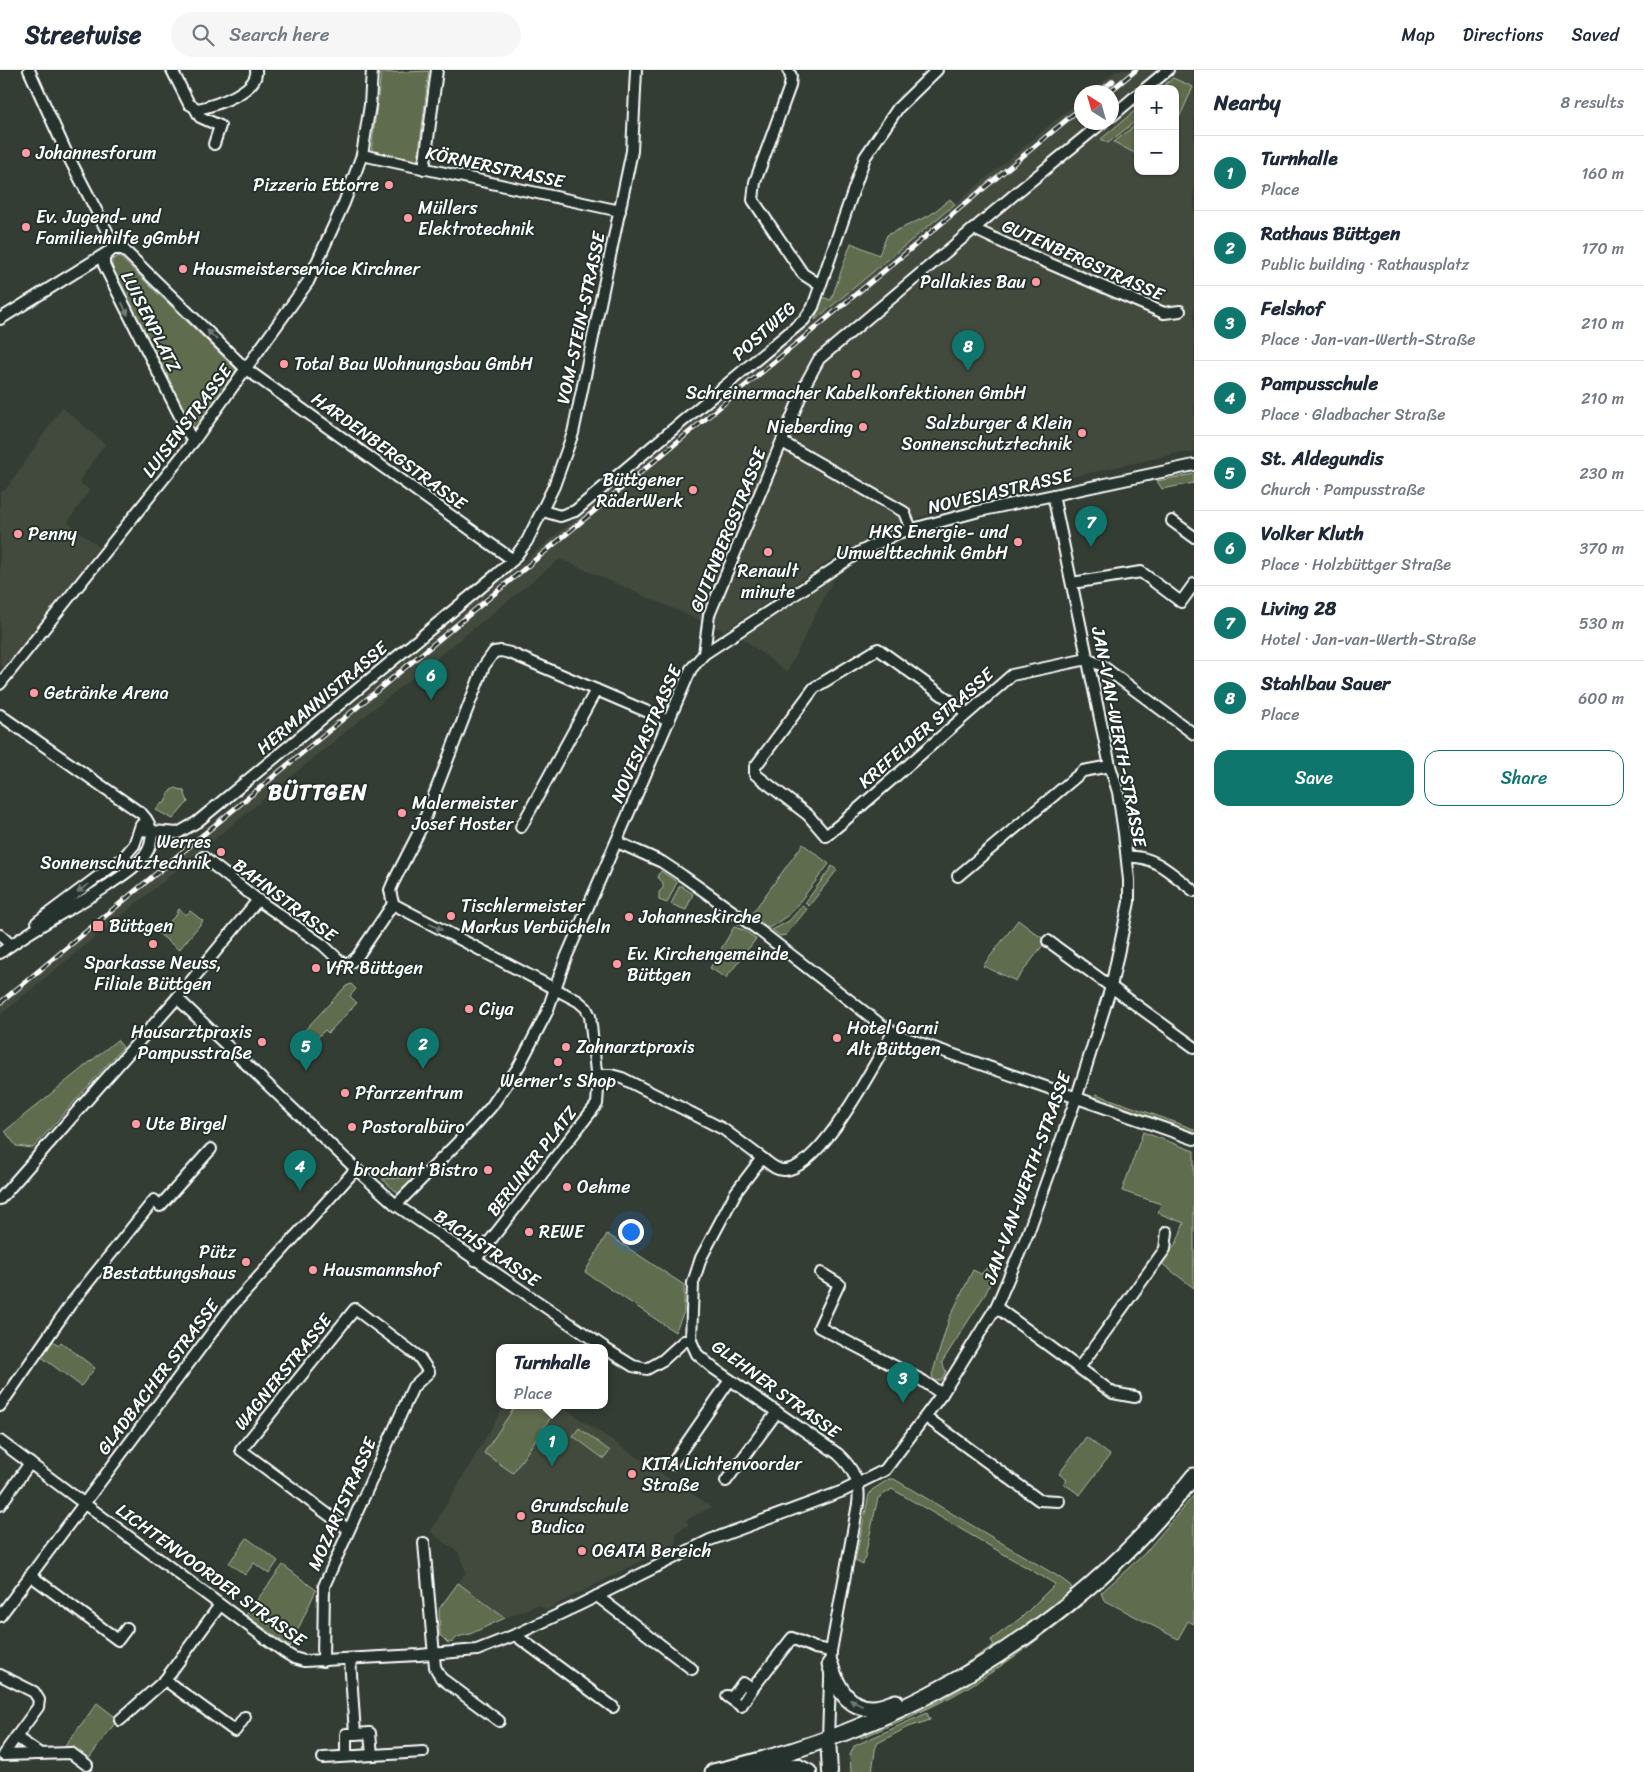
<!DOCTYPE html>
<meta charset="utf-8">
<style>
:root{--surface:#fff;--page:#f6f6f7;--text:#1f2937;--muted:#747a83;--line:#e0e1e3;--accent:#0f766e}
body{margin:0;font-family:Sriracha,sans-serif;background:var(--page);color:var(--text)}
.controls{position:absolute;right:15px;top:15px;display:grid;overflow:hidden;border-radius:10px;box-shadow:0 1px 4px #0004}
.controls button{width:45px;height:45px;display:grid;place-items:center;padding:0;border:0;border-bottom:1px solid var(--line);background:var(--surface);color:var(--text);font:25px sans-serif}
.compass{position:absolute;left:1074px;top:15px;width:45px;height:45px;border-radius:50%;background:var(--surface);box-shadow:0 1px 4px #0004;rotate:323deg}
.you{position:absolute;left:630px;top:1161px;width:18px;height:18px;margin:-12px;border:4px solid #fff;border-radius:50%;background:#1a73e8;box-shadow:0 0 0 8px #1a73e833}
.badge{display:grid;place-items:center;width:32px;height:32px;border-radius:50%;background:var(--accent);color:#fff;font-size:16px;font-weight:700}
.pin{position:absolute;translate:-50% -41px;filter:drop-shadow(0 1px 2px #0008)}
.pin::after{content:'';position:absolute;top:26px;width:18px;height:15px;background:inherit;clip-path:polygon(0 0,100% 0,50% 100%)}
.popup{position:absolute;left:496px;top:1274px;width:112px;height:65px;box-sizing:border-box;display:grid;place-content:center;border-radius:10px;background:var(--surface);filter:drop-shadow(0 1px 4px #0005);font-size:16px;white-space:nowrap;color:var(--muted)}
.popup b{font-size:19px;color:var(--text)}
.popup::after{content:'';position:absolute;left:50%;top:100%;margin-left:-10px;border:10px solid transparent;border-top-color:var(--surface)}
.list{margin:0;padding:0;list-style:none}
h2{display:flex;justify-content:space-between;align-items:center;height:65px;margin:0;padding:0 20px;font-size:21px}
h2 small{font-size:16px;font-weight:400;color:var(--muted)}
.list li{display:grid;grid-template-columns:32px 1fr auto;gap:15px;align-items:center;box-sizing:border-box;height:75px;padding:0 20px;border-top:1px solid var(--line)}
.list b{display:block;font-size:19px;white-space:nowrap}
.list p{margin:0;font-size:16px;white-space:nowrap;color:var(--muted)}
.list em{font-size:16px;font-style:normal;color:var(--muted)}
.actions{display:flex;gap:10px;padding:15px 20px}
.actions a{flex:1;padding:11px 0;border:1px solid var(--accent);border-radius:15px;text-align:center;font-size:18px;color:var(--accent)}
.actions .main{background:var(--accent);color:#fff}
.icon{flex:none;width:28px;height:28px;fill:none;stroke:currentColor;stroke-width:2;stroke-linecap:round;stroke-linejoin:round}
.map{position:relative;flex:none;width:1194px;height:1702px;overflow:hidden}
header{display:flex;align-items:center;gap:30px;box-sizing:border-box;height:70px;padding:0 25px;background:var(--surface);border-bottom:1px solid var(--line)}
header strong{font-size:24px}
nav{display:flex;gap:28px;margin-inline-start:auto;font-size:18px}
.search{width:350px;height:45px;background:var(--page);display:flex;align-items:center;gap:12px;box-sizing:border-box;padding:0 18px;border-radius:28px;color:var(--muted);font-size:19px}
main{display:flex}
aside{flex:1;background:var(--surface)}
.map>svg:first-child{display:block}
</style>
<header>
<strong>Streetwise</strong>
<div class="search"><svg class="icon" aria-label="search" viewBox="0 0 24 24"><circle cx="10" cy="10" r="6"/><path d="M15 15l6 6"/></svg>Search here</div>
<nav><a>Map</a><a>Directions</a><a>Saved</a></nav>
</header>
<main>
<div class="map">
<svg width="1194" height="1702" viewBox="0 0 1194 1702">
<rect width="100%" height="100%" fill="#333d34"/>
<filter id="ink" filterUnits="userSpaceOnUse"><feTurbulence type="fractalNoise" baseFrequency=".02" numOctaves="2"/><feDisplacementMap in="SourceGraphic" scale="10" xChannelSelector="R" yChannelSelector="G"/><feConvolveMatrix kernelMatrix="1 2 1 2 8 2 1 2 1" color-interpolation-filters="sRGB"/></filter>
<g filter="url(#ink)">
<g fill="#42483c" fill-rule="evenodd">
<path d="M1117 0H1194V383H1179L1050 412 906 451 838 485 724 561 560 489 381 633 0 945V930L542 476 1081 29 1082 52H1112V22H1090ZM1138 19H1175V101H1138Z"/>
<polygon points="62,337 105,374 79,412 90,420 68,452 99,477 8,596 0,596 0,423 6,419"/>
<polygon points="835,506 787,602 740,567"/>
<polygon points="505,1335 559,1335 712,1437 686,1450 689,1455 677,1462 675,1476 659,1484 656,1483 547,1540 537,1535 505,1548 458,1513 466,1502 458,1482 430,1462"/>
</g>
<g fill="#5f6c4d" stroke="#afb6a6">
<polygon points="429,1 418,89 415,92 371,83 381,3"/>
<polygon points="1173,8 1193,17 1180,46 1175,44 1175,19 1160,19"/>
<polygon points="1138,38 1138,49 1108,73 1101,69"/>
<polygon points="1138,53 1138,85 1114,72"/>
<polygon points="950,129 955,134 815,250 822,227 831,230 851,173 879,185 887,165 930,145"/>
<polygon points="119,186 236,299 236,305 196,358 191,358 112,197 112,190"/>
<polygon points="1194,404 1194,413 1162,419 1157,411"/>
<polygon points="176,718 184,721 188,732 173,749 156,740 162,733 164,734 171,720"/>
<polygon points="803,774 829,794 790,844 769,858 754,847 753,842"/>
<polygon points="832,796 837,800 809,836 805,833"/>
<polygon points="661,801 677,812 667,833 659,830 659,822 663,818 663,813 657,806"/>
<polygon points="680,815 693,824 686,840 671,834"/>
<polygon points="802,836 807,839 786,865 780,866 772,860 789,851"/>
<polygon points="179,839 186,845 190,841 203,851 179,880 158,863 178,843 176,842"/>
<polygon points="1018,850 1046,871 1016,911 983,896"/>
<polygon points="734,857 744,860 756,869 726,908 710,898"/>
<polygon points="351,914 356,919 350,926 357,933 328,963 325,960 317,968 320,972 302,989 290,976 346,916"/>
<polygon points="117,970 123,977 33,1078 16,1076 5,1061"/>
<polygon points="1096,1024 1194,1059 1194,1062 1098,1028 1094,1027"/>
<polygon points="1143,1062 1194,1081 1194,1218 1161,1193 1177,1172 1184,1153 1158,1143 1161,1134 1122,1121"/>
<polygon points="422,1099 424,1100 399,1124 382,1109 400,1108"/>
<polygon points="607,1164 684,1215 684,1242 675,1262 585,1202"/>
<polygon points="1000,1184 1002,1184 986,1223 942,1292 946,1302 941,1310 934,1311 932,1305 949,1249 973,1200 981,1204"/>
<polygon points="51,1270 59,1275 61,1272 95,1298 81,1316 40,1286"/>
<polygon points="516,1335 533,1335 551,1347 513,1403 484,1383"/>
<polygon points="579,1358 610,1381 604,1389 573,1366"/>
<polygon points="1086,1367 1110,1385 1080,1425 1064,1414 1067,1410 1059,1404"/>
<path d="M889 1409H894L1059 1507 1070 1515 1074 1522C1025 1560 974 1591 920 1622L919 1620 954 1601 994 1575 991 1570 1022 1547 1055 1514 892 1419 878 1428 863 1495 855 1491 869 1425 872 1420Z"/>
<path d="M1194 1415V1420C1165 1457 1133 1489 1098 1521V1518L1151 1466Z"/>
<polygon points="1194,1425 1194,1554 1188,1551 1178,1569 1104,1530 1101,1523 1144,1484"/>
<polygon points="247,1468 278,1491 269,1504 254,1493 245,1505 229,1493"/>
<polygon points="283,1495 316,1520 290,1577 246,1545"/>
<polygon points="458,1513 505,1548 470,1564 457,1567 453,1572 448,1573 440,1565 439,1539"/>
<path d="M1085 1529 1087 1531C1052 1559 1016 1587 978 1611 942 1634 901 1651 861 1668L860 1666 928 1637 957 1621 1006 1590Z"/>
<polygon points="97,1633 118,1649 88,1690 63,1679"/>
<polygon points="927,1643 930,1650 906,1658 876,1674 872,1702 851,1702 850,1685 854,1676"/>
</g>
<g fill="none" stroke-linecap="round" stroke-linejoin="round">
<defs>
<g id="minor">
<polyline points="29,0 67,84 111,169 113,179"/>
<path d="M172 0 189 34 198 39C216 35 259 21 256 0"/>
<polyline points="788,0 791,6 790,16 755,112 753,130 803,204 820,215"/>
<polyline points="1145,19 1168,0"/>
<polyline points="195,38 200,47 220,56 214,74"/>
<polyline points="1112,46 1138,24"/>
<polyline points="362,85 620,141"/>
<polyline points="424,99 437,0"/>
<polyline points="974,159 1025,183 1164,243 1180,241"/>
<polyline points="0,249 108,182"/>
<polyline points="193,372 104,195 104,187 113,179 123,179 246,299 513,490"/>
<polyline points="782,372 904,442 911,459"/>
<polyline points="543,441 560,446 575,441 804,250 813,237 865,87 898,38 937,0"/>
<polyline points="1172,451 1194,467"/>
<polyline points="1072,513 1141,502 1181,532 1194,514"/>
<polyline points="704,584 709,545 807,311 819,289 1015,124 1103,52"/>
<polyline points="0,614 193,372 308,212 344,133 362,85 370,35 372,0"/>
<polyline points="967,643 878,579 814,618 755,697 755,704 808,745 826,766 844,751 1012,605 1087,589 1101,595 1194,664"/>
<path d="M0 645 142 744C156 758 154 777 140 791 131 801 118 808 107 816 72 839 34 857 0 883"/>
<polyline points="521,757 596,620"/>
<polyline points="140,760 178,763 197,752 496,505 513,490 527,471 554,416 573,363 632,81 636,0"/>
<polyline points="617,772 662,792 683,806 760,861 880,954 900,966 1194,1069"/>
<polyline points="203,787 258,830 323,875 342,893 350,893 357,887 393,834"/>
<path d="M1127 787C1154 784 1174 806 1194 821"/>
<polyline points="958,806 1083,701 1110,696"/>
<polyline points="393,834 578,931 586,938 590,946 598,1020 597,1034 475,1190"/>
<polyline points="393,834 390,820 393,813 422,756 484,596 494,582 501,581 510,583 669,651"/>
<polyline points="37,852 123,788 134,775 141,755"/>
<polyline points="0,865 11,875"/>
<polyline points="1048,871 1194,977"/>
<polyline points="177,928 356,1099 396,1135 604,1277"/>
<path d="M596 1005H611L622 1008 723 1059 762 1088 736 1122 701 1188 693 1213 691 1271 697 1284 713 1298 838 1384C853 1398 861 1413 858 1434L831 1581 828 1668"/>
<path d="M762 1088C769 1093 776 1101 785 1100 822 1098 875 992 893 963"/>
<polyline points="0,1129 177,928 258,830"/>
<polyline points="396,1135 474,1056 491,1037 519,996 547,942 565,890 691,599 704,584 858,483 898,463 979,441 1194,395"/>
<polyline points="821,1203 839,1214 819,1257 923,1311 942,1324"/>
<polyline points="996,1237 1113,1323 1135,1327"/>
<polyline points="604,1278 633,1296 647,1299 663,1290 684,1271 691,1271"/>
<polyline points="1079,1298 1165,1179 1167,1162"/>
<polyline points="0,1336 70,1235 154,1130 160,1136 211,1079"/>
<polyline points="926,1347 1039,1430 1059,1431"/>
<polyline points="0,1371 284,1582 294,1588 304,1591 419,1585 477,1580 515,1565 579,1535 710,1470 843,1421 885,1400 942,1324 996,1237 1028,1163 1077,1026 1111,917 1129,832 1129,810 1124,763 1118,722 1110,696 1053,425"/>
<polyline points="672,1394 730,1310"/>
<polyline points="726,1411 777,1342"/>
<polyline points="0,1435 30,1393"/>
<polyline points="424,1473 435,1597 441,1608 499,1651"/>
<polyline points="30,1505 118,1570 127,1558"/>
<polyline points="597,1526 692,1599"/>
<polyline points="0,1546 228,1241 356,1099"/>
<polyline points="515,1565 613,1637"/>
<polyline points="323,1591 324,1516 413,1317 429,1302 419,1287 355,1239 241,1380 349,1460"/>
<polyline points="0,1605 34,1622 39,1630 38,1637 3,1685 71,1683 87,1695"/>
<polyline points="165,1610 235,1661 245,1647"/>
<polyline points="752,1619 792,1568 815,1578 831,1581"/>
<polyline points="727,1626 741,1636 752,1619 743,1613 731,1629"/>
<polyline points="120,1650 165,1610 220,1535"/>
<polyline points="355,1664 370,1663 372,1685"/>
<polyline points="16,1667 39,1683"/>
<polyline points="346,1686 346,1664 355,1664 350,1589"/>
<polyline points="323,1688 423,1682"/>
</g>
<g id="secondary">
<polyline points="828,1668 830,1702"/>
<polyline points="747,1697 797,1696 809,1702"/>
</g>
<g id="primary">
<path d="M830 1594C836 1616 848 1639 873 1638 882 1638 889 1634 896 1632"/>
<path d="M713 1702C906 1659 1072 1561 1194 1406"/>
</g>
</defs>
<use href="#minor" stroke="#fff" stroke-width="14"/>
<use href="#secondary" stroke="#fff" stroke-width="18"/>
<use href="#primary" stroke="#fff" stroke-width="19"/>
<use href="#minor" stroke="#26332d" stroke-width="10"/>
<use href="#secondary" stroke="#26332d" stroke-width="14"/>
<use href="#primary" stroke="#26332d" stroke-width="15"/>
<defs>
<g id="rail">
<polyline points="1099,22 1113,11"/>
<polyline points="1109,22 1136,0"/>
<polyline points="0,933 1082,37"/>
</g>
</defs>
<use href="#rail" stroke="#fff" stroke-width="5"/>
<use href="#rail" stroke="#26332d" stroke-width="3" stroke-dasharray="9" stroke-linecap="butt"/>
</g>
<defs><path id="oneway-solid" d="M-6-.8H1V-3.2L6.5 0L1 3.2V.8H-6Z" transform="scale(1.25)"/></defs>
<g fill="#727a76">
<use href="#oneway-solid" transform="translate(125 239) rotate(64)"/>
<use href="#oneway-solid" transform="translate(212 265) rotate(-135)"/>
<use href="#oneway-solid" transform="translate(83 818) rotate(145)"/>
<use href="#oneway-solid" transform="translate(436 857) rotate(27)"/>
<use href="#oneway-solid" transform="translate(856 1633) rotate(-153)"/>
</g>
</g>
<g fill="#ff9aa2" stroke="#26332d" stroke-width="2">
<circle cx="26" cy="83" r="5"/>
<circle cx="389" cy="115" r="5"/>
<circle cx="408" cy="148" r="5"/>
<circle cx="26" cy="157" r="5"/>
<circle cx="183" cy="199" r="5"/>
<circle cx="1036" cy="212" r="5"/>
<circle cx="284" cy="294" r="5"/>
<circle cx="856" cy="304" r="5"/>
<circle cx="863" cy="357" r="5"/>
<circle cx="1082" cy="363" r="5"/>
<circle cx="693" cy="420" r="5"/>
<circle cx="18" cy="464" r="5"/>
<circle cx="1018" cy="472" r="5"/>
<circle cx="768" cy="482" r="5"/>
<circle cx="34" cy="623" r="5"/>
<circle cx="402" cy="743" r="5"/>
<circle cx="221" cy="782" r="5"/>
<circle cx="451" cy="846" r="5"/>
<circle cx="629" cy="847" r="5"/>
<rect x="92" y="850" width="12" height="12" rx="2.5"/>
<circle cx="153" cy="874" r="5"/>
<circle cx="617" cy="894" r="5"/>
<circle cx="316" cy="898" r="5"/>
<circle cx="469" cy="939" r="5"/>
<circle cx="837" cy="968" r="5"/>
<circle cx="262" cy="972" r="5"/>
<circle cx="566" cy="977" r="5"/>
<circle cx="558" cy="992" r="5"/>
<circle cx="345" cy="1023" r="5"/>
<circle cx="136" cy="1054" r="5"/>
<circle cx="352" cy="1057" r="5"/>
<circle cx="488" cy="1100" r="5"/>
<circle cx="567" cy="1117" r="5"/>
<circle cx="529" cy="1162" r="5"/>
<circle cx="246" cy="1192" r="5"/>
<circle cx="313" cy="1200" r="5"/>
<circle cx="632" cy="1404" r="5"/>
<circle cx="521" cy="1446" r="5"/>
<circle cx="582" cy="1481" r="5"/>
</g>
<g text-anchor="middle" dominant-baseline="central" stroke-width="4" stroke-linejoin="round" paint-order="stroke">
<g font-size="18" fill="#fff" stroke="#26332d" text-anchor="start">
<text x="36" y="83">Johannesforum</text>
<text x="379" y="115" text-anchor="end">Pizzeria Ettorre</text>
<text x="418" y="138">Müllers<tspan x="418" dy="21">Elektrotechnik</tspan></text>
<text x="36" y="147">Ev. Jugend- und<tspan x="36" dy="21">Familienhilfe gGmbH</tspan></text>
<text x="193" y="199">Hausmeisterservice Kirchner</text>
<text x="1026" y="212" text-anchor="end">Pallakies Bau</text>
<text x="294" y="294">Total Bau Wohnungsbau GmbH</text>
<text x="856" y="323" text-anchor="middle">Schreinermacher Kabelkonfektionen GmbH</text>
<text x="1072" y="353" text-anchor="end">Salzburger &amp; Klein<tspan x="1072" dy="21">Sonnenschutztechnik</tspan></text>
<text x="853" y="357" text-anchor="end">Nieberding</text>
<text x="683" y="410" text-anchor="end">Büttgener<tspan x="683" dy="21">RäderWerk</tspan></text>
<text x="1008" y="462" text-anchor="end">HKS Energie- und<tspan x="1008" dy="21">Umwelttechnik GmbH</tspan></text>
<text x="28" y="464">Penny</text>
<text x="768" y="501" text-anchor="middle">Renault<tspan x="768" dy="21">minute</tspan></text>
<text x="44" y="623">Getränke Arena</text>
<text x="412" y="733">Malermeister<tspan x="412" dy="21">Josef Hoster</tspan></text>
<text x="211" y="772" text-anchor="end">Werres<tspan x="211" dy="21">Sonnenschutztechnik</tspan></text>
<text x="461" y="836">Tischlermeister<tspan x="461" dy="21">Markus Verbücheln</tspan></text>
<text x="639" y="847">Johanneskirche</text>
<text x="109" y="856">Büttgen</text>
<text x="627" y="884">Ev. Kirchengemeinde<tspan x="627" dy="21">Büttgen</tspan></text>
<text x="153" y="893" text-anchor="middle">Sparkasse Neuss,<tspan x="153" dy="21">Filiale Büttgen</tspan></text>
<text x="326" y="898">VfR Büttgen</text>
<text x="479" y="939">Ciya</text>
<text x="847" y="958">Hotel Garni<tspan x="847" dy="21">Alt Büttgen</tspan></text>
<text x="252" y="962" text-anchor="end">Hausarztpraxis<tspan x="252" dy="21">Pampusstraße</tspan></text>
<text x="576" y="977">Zahnarztpraxis</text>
<text x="558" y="1011" text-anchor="middle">Werner's Shop</text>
<text x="355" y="1023">Pfarrzentrum</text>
<text x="146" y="1054">Ute Birgel</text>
<text x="362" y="1057">Pastoralbüro</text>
<text x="478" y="1100" text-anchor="end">brochant Bistro</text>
<text x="577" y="1117">Oehme</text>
<text x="539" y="1162">REWE</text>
<text x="236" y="1182" text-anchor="end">Pütz<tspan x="236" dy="21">Bestattungshaus</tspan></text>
<text x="323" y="1200">Hausmannshof</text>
<text x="642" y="1394">KITA Lichtenvoorder<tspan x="642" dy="21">Straße</tspan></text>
<text x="531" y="1436">Grundschule<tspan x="531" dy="21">Budica</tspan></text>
<text x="592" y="1481">OGATA Bereich</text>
</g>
<g font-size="18" fill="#fff" stroke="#26332d">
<text transform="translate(495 97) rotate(12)">KÖRNERSTRASSE</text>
<text transform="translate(1083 190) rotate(24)">GUTENBERGSTRASSE</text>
<text transform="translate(581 248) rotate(-78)">VOM-STEIN-STRASSE</text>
<text transform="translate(151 252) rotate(63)">LUISENPLATZ</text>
<text transform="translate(764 261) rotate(-42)">POSTWEG</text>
<text transform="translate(187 351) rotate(-53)">LUISENSTRASSE</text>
<text transform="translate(389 381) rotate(36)">HARDENBERGSTRASSE</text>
<text transform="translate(1000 421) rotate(-13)">NOVESIASTRASSE</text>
<text transform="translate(728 460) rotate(-68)">GUTENBERGSTRASSE</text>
<text transform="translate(322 628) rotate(-40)">HERMANNISTRASSE</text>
<text transform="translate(926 658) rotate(-41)">KREFELDER STRASSE</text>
<text transform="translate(646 664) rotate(-66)">NOVESIASTRASSE</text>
<text transform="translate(1119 667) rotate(79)">JAN-VAN-WERTH-STRASSE</text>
<text transform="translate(285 830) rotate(37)">BAHNSTRASSE</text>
<text transform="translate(532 1091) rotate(-52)">BERLINER PLATZ</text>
<text transform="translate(1027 1108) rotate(-70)">JAN-VAN-WERTH-STRASSE</text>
<text transform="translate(487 1178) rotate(34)">BACHSTRASSE</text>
<text transform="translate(283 1302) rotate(-51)">WAGNERSTRASSE</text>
<text transform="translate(158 1307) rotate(-53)">GLADBACHER STRASSE</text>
<text transform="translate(776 1319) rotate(36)">GLEHNER STRASSE</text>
<text transform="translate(342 1434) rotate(-66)">MOZARTSTRASSE</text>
<text transform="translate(211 1505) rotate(36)">LICHTENVOORDER STRASSE</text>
</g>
<g font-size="22" font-weight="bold" letter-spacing="1" fill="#fff" stroke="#26332d">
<text x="318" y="722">BÜTTGEN</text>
</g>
</g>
</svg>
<div class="controls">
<button>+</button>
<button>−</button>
</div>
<svg class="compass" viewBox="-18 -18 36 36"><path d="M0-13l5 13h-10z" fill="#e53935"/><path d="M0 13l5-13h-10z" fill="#747a83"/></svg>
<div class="you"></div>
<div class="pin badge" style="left:552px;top:1396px">1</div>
<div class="popup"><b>Turnhalle</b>Place</div>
<div class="pin badge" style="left:423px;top:999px">2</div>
<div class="pin badge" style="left:903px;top:1333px">3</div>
<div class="pin badge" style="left:300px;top:1121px">4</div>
<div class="pin badge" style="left:306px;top:1001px">5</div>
<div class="pin badge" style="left:431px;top:630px">6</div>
<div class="pin badge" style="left:1091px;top:477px">7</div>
<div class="pin badge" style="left:968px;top:301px">8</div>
</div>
<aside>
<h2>Nearby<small>8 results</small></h2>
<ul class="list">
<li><span class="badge">1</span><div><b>Turnhalle</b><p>Place</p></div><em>160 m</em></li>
<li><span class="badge">2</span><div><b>Rathaus Büttgen</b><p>Public building · Rathausplatz</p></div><em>170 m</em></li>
<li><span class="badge">3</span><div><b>Felshof</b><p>Place · Jan-van-Werth-Straße</p></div><em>210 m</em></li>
<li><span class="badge">4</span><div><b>Pampusschule</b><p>Place · Gladbacher Straße</p></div><em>210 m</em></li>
<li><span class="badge">5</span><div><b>St. Aldegundis</b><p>Church · Pampusstraße</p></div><em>230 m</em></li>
<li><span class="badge">6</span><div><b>Volker Kluth</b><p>Place · Holzbüttger Straße</p></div><em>370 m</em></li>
<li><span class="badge">7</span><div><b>Living 28</b><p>Hotel · Jan-van-Werth-Straße</p></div><em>530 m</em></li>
<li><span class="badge">8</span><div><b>Stahlbau Sauer</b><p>Place</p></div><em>600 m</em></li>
</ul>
<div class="actions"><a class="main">Save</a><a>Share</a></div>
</aside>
</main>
